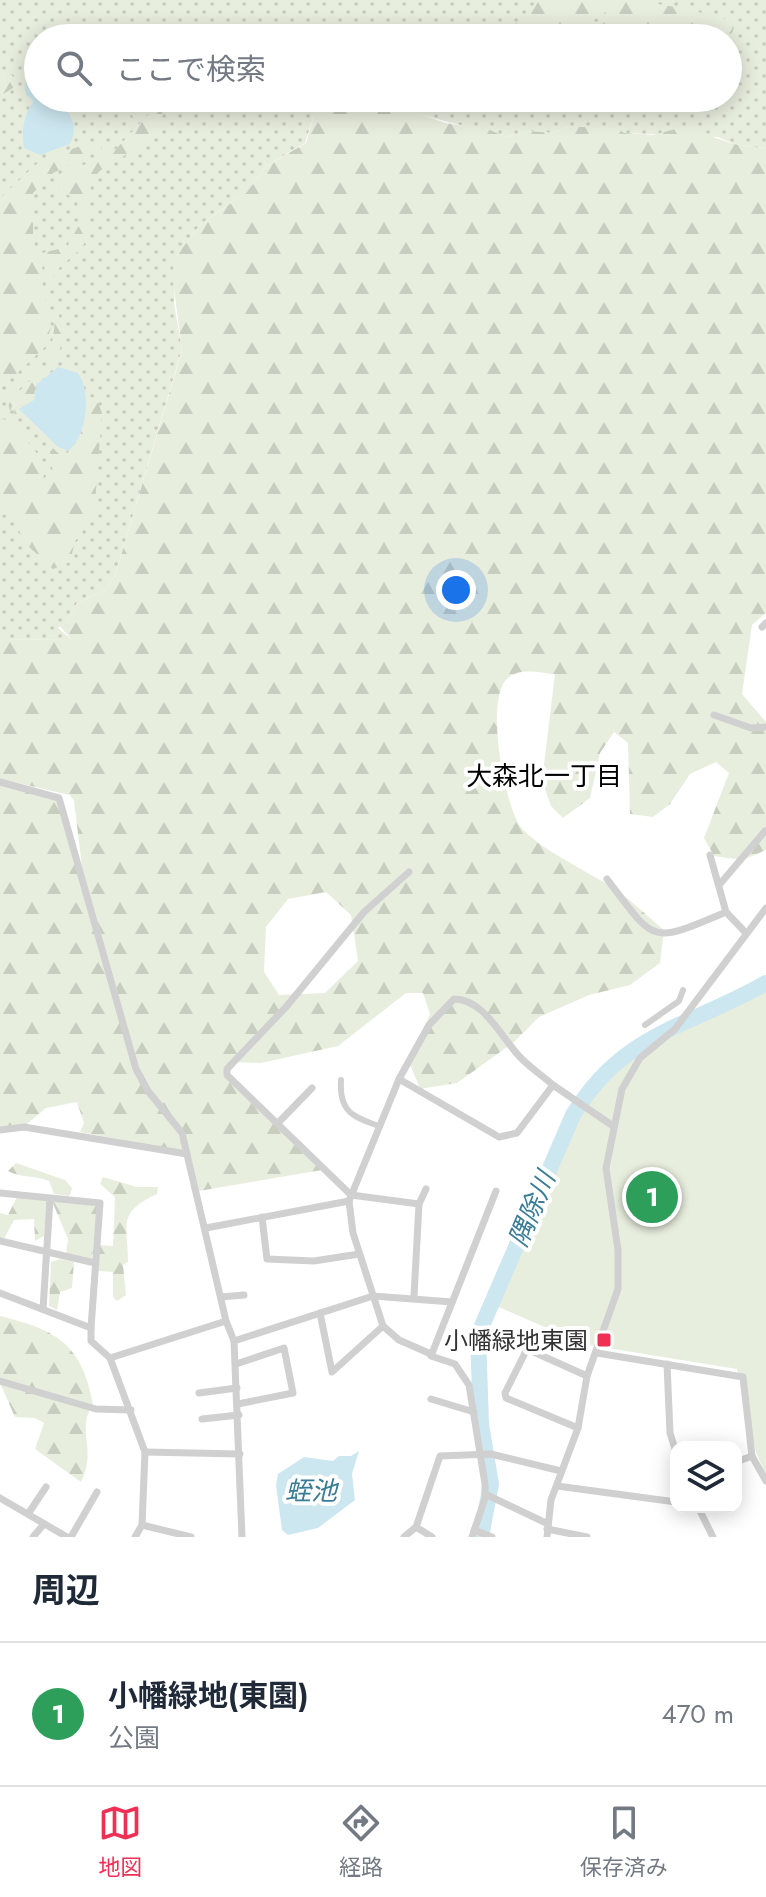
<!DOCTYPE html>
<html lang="ja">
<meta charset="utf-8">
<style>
:root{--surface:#fff;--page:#f2f2f3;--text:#1f2937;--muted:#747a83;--line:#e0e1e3;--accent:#f02f55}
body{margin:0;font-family:Jost,"Noto Sans JP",sans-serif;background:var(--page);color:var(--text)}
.controls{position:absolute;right:24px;bottom:24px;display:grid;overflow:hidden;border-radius:16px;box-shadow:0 4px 20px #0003}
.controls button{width:72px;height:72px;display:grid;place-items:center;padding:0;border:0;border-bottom:2px solid var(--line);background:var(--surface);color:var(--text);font:40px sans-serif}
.you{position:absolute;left:456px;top:590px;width:28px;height:28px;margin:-20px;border:6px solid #fff;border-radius:50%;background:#1a73e8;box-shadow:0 0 0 12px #1a73e833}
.badge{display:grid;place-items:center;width:52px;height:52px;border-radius:50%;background:var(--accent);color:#fff;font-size:26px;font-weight:700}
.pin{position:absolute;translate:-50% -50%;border:4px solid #fff;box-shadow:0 2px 8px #0006}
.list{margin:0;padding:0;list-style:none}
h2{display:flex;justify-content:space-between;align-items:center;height:104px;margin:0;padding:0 32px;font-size:34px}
h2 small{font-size:26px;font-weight:400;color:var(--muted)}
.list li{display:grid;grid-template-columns:52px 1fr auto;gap:24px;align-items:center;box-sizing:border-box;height:144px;padding:0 32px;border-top:2px solid var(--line)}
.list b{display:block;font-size:30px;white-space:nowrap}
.list p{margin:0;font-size:26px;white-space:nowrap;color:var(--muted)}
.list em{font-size:26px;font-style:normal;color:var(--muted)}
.icon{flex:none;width:44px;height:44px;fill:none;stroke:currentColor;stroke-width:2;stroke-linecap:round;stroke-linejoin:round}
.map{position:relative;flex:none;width:766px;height:1537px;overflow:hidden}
.search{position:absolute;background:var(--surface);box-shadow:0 4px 20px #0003;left:24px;right:24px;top:24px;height:88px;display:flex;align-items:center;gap:20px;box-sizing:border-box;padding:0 28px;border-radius:44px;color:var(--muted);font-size:30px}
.sheet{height:248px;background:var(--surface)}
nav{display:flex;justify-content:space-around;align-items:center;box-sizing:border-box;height:112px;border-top:2px solid var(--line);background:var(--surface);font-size:22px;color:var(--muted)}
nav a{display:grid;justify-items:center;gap:4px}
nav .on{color:var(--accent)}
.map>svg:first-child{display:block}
</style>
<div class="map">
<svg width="766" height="1537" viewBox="0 0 766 1537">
<defs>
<pattern id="grass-dots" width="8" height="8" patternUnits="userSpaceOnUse" patternTransform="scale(2)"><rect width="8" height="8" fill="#e8eede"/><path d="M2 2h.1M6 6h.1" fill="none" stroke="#c7cdbf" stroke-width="1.8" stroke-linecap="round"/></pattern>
<pattern id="forest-firs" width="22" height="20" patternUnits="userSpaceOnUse" patternTransform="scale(2)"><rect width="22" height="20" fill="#e8eede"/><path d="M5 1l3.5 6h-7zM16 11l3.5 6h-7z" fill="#c7cdbf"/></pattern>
</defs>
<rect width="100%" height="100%" fill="#fff"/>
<path fill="url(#grass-dots)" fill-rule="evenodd" d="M0 0H766V149L734 144 718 137 624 133 604 127H568L552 133 531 131 505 137 374 102 329 107 314 115 305 143 266 166 247 192 201 224 176 256 174 303 182 349 115 576 104 591 77 603 68 620 58 628 71 639 0 640ZM38 38H728V98H38Z"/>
<g fill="url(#forest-firs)" fill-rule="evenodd">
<polygon points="538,0 623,0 575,33 555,38 486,38 500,22 513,25 527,18"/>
<path d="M628 0C643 0 722 15 732 22L733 31 728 38H610L601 31 603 19Z"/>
<polygon points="0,70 8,71 16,80 13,88 0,96"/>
<polygon points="139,98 154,98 151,105 135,119 130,113"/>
<polygon points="267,98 301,98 298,107 277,108"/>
<path d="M374 102H387L445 123 490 130 505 137 531 131 552 133 568 127H617L624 133 653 135 683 127 734 144 766 149V613L752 625 742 694 766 722V850L743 860 714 856 704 838 729 773 716 762 690 774 670 804 653 817 630 814 628 743 614 732 600 753 590 798 563 818 551 806 542 781 555 674C539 673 521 667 508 678 484 697 504 802 520 826 534 846 590 873 612 887 630 899 647 916 664 930L660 963 630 985 589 995 539 1017 514 1042 457 1083 420 1089 410 1064 430 1014 423 993H406L338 1046 261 1063 229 1062 224 1076 322 1170 199 1191 183 1130 149 1089 139 1068 82 867 74 801 70 795 0 779V640L71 639 58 624 68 620 77 603 104 591 115 576 182 350 172 274 176 256 201 224 247 192 266 166 306 143 314 115 329 107ZM326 892 351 915 358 961 325 993 279 995 264 972 266 927 288 899Z"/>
<path d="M161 106C171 143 115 155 97 174 84 188 93 218 88 235 82 254 65 259 56 272 53 277 50 284 48 289L42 253 67 247 79 225 77 198 60 192 56 183 58 174 97 160 118 147 154 108Z"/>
<polygon points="89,143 102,146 101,150 53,173 33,193 33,235 51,327 45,347 0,389 0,198 41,160"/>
<path d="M56 311C64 320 63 346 57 358L50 360 47 352 53 339Z"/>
<polygon points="32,366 42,370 19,389 10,411 6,394"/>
<path d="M37 381 34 395 19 407 20 417 15 416C11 401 22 385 37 381Z"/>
<polygon points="85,394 97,400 102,413 94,516 75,541 70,562 53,569 26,544 13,519 54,475 49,456 53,448 63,458 80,438"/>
<path d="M3 419 13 422 47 467C43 485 18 512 0 516V422Z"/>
<path d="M0 784 57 799 134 1071C144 1095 186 1129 182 1151L80 1132 84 1123 77 1102 46 1108 27 1124 0 1128Z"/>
<path d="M16 1163 65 1180 72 1188 69 1196 54 1194 49 1181C36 1175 20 1178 8 1171Z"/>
<path d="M103 1177 137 1187H158L157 1194C116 1213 128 1225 128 1262L123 1265 126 1295 117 1301 113 1297V1272L97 1271 98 1245 113 1246 115 1197 100 1184Z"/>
<polygon points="17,1197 47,1201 44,1236 35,1241 34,1219 14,1220 4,1239 0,1238 0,1213 8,1215"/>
<polygon points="52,1201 97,1206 92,1260 66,1255 68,1239"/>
<polygon points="60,1259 74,1262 72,1288 60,1292 57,1310 49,1306 51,1262"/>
<path d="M0 1316C58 1330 82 1345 93 1405L0 1379Z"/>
<path d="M0 1383 90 1409C78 1435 97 1450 81 1482L35 1449 44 1423 35 1418 15 1417Z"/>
</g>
<polygon fill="#e8eede" points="766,983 766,1475 756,1452 737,1369 583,1344 492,1304 566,1134 588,1093 630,1055 692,1013"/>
<g fill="#cde7f0">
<path d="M38 75V98C61 98 83 120 70 144L40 155 24 148C21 131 24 113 34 101L26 95 25 84Z"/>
<path d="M58 367 78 373C92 392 87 437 68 451L58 447 19 409 34 400 37 384Z"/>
<polygon points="359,1451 352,1474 355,1500 318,1528 288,1535 282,1530 276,1485 278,1474 304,1457 333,1461 339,1456 351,1456"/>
</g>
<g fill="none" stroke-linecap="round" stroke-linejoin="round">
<path stroke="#cde7f0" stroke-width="16" d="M481 1537 491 1484 481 1424 478 1335 573 1115C624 1031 690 1027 766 983"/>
<g stroke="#d0d0d0" stroke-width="6">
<polyline points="645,1025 679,1001 683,990"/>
<path d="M341 1080C339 1111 352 1117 379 1126"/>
</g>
<g stroke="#d0d0d0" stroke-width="7">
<polyline points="762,627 766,623"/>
<polyline points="714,715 751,728 766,727"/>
<polyline points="0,782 59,798 136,1069 148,1091 182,1133 226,1321 234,1341 242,1537"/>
<polyline points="710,855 726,912"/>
<polyline points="409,872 364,912 286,1007 227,1069 227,1075 351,1195 419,1204 414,1296"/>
<path d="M607 879C656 944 650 944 726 912L746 933"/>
<polyline points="720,884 765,831"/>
<polyline points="399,1079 499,1137 517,1133 553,1085 613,1126"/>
<polyline points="278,1123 312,1088"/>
<polyline points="0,1130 24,1127 187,1154"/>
<polyline points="0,1193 100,1203 91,1328"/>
<polyline points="419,1204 426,1189"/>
<polyline points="262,1217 267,1259 314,1261 359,1254"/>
<polyline points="206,1228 349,1201"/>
<polyline points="0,1241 95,1263"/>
<polyline points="0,1293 91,1328 91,1341 110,1358 145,1452 142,1525 135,1537"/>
<polyline points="221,1297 244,1295"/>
<polyline points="43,1309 50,1199"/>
<path d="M320 1313 332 1372 383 1326 353 1233 349 1201 399 1079 429 1025 454 999C484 999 501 1037 519 1056 529 1067 542 1075 553 1085"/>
<polyline points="383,1326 399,1340 431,1354"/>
<polyline points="234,1341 373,1296 452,1302"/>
<polyline points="597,1353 743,1377 752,1456 766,1481"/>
<polyline points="110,1358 226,1321"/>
<polyline points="236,1364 284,1348 293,1393 238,1404"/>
<polyline points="667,1364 670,1433 676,1452"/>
<polyline points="0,1381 96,1409 131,1410"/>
<polyline points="199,1393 237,1388"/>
<polyline points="431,1399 474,1412"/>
<polyline points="202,1419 239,1415"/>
<polyline points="578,1428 506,1398 505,1393 527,1349 587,1376"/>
<polyline points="145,1452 240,1454"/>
<polyline points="736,1462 752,1456"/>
<polyline points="557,1486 676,1502"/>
<polyline points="485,1494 548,1524"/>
<polyline points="0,1498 67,1537"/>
<polyline points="698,1507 713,1537"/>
<polyline points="28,1514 46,1487"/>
<polyline points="142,1525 191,1537"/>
<polyline points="416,1527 432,1537"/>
<polyline points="547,1529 587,1537"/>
<polyline points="474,1530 492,1537"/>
<polyline points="33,1537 44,1524"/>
<polyline points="71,1537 97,1492"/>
<polyline points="404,1537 416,1527 440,1456 491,1454 561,1471"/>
<polyline points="472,1537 485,1498 485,1484 469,1385 455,1364 431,1356 496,1191"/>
<polyline points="547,1537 551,1500 578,1428 587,1376 618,1289 618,1250 606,1168 622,1089 640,1058 675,1029 766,908"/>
</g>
</g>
<rect fill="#f02f55" stroke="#fff" stroke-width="3" x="596" y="1332" width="16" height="16" rx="4"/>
<g text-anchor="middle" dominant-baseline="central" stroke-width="8" stroke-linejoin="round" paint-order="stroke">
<g font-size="24" fill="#333" stroke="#fff" text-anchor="end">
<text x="588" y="1340">小幡緑地東園</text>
</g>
<g font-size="26" fill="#000" stroke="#fff">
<text x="544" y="776">大森北一丁目</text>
</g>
<g font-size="26" font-style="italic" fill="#387c95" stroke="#fff">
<text transform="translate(532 1209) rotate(-67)">隅除川</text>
<text x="311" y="1491">蛭池</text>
</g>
</g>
</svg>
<div class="controls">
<button><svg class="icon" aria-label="layers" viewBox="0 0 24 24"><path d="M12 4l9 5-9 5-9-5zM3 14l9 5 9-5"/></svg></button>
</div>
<div class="you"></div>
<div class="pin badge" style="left:652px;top:1197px;background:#2e9e5b">1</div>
<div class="search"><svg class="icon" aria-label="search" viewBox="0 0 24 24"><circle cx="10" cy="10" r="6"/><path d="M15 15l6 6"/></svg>ここで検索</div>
</div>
<section class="sheet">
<h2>周辺<small></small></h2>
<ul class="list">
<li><span class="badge" style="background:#2e9e5b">1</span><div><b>小幡緑地(東園)</b><p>公園</p></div><em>470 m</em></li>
</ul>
</section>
<nav>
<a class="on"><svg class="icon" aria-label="map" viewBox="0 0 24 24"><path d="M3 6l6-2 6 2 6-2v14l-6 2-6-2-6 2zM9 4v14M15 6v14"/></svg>地図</a>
<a><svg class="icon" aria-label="directions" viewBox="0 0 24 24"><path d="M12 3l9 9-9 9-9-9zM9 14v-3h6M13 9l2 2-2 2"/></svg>経路</a>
<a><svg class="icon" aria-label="saved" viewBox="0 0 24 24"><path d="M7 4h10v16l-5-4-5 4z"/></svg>保存済み</a>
</nav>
